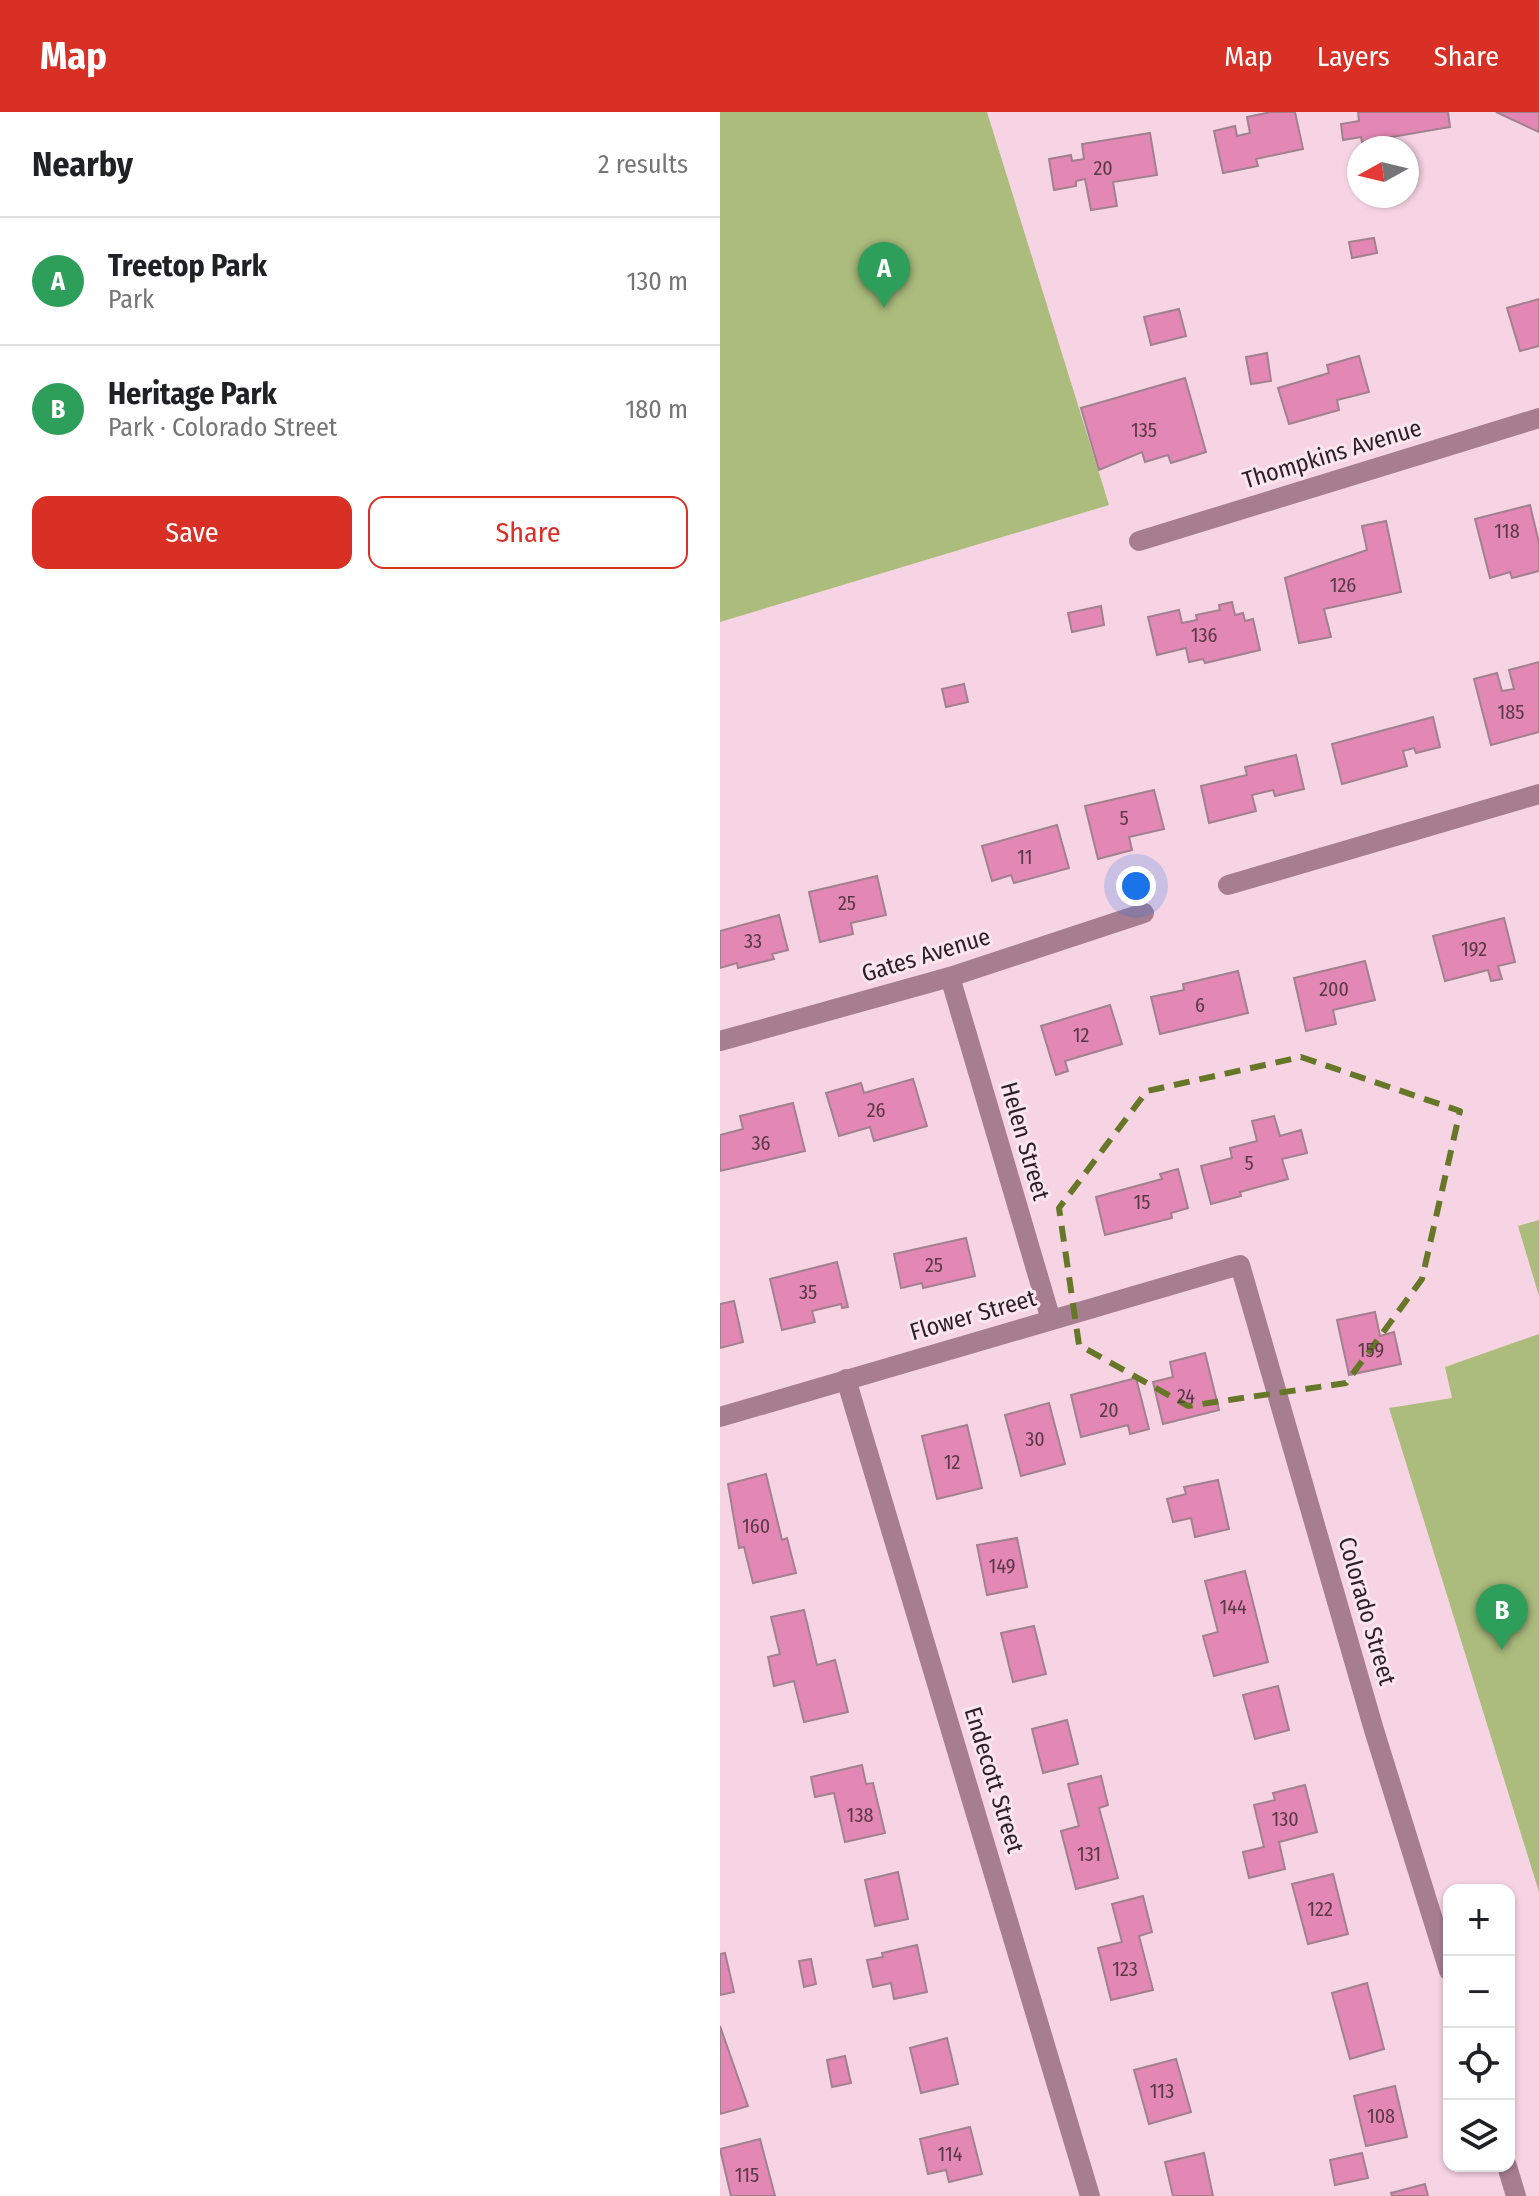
<!DOCTYPE html>
<meta charset="utf-8">
<style>
:root{--surface:#fff;--page:#f2f2f2;--text:#202124;--muted:#757577;--line:#e0e0e0;--accent:#d93025}
body{margin:0;font-family:"Fira Sans Condensed",sans-serif;background:var(--page);color:var(--text)}
.controls{position:absolute;right:24px;bottom:24px;display:grid;overflow:hidden;border-radius:16px;box-shadow:0 2px 6px #0004}
.controls button{width:72px;height:72px;display:grid;place-items:center;padding:0;border:0;border-bottom:2px solid var(--line);background:var(--surface);color:var(--text);font:40px sans-serif}
.compass{position:absolute;left:627px;top:24px;width:72px;height:72px;border-radius:50%;background:var(--surface);box-shadow:0 2px 6px #0004;rotate:262deg}
.you{position:absolute;left:416px;top:774px;width:28px;height:28px;margin:-20px;border:6px solid #fff;border-radius:50%;background:#1a73e8;box-shadow:0 0 0 12px #1a73e833}
.badge{display:grid;place-items:center;width:52px;height:52px;border-radius:50%;background:var(--accent);color:#fff;font-size:26px;font-weight:700}
.pin{position:absolute;translate:-50% -66px;filter:drop-shadow(0 2px 4px #0008)}
.pin::after{content:'';position:absolute;top:42px;width:28px;height:24px;background:inherit;clip-path:polygon(0 0,100% 0,50% 100%)}
.list{margin:0;padding:0;list-style:none}
h2{display:flex;justify-content:space-between;align-items:center;height:104px;margin:0;padding:0 32px;font-size:34px}
h2 small{font-size:26px;font-weight:400;color:var(--muted)}
.list li{display:grid;grid-template-columns:52px 1fr auto;gap:24px;align-items:center;box-sizing:border-box;height:128px;padding:0 32px;border-top:2px solid var(--line)}
.list b{display:block;font-size:30px;white-space:nowrap}
.list p{margin:0;font-size:26px;white-space:nowrap;color:var(--muted)}
.list em{font-size:26px;font-style:normal;color:var(--muted)}
.actions{display:flex;gap:16px;padding:24px 32px}
.actions a{flex:1;padding:18px 0;border:2px solid var(--accent);border-radius:16px;text-align:center;font-size:28px;color:var(--accent)}
.actions .main{background:var(--accent);color:#fff}
.icon{flex:none;width:44px;height:44px;fill:none;stroke:currentColor;stroke-width:2;stroke-linecap:round;stroke-linejoin:round}
.map{position:relative;flex:none;width:819px;height:2084px;overflow:hidden}
header{display:flex;align-items:center;gap:48px;box-sizing:border-box;height:112px;padding:0 40px;background:var(--accent);color:#fff}
header strong{font-size:38px}
nav{display:flex;gap:44px;margin-inline-start:auto;font-size:28px}
main{display:flex}
aside{flex:1;background:var(--surface)}
.map>svg:first-child{display:block}
</style>
<header>
<strong>Map</strong>
<nav><a>Map</a><a>Layers</a><a>Share</a></nav>
</header>
<main>
<aside>
<h2>Nearby<small>2 results</small></h2>
<ul class="list">
<li><span class="badge" style="background:#2e9e5b">A</span><div><b>Treetop Park</b><p>Park</p></div><em>130 m</em></li>
<li><span class="badge" style="background:#2e9e5b">B</span><div><b>Heritage Park</b><p>Park · Colorado Street</p></div><em>180 m</em></li>
</ul>
<div class="actions"><a class="main">Save</a><a>Share</a></div>
</aside>
<div class="map">
<svg width="819" height="2084" viewBox="0 0 819 2084">
<rect width="100%" height="100%" fill="#f7d4e3"/>
<g fill="#abbc7d">
<polygon points="0,0 267,0 389,393 0,510"/>
<polygon points="819,1108 819,1184 798,1114"/>
<polygon points="819,1222 819,1780 669,1296 732,1286 725,1255"/>
</g>
<g fill="#e388b4" stroke="#a1818f" stroke-width="2">
<polygon points="551,0 575,0 583,37 536,47 538,54 503,61 494,19 515,14 517,24 530,21 527,5"/>
<polygon points="638,0 728,0 730,15 642,30 641,25 623,28 621,12 639,9"/>
<polygon points="776,0 819,0 819,20"/>
<polygon points="430,21 437,63 393,70 397,94 371,98 365,67 356,69 356,74 334,78 329,47 351,43 352,49 364,47 362,32"/>
<polygon points="654,126 657,141 632,146 629,130"/>
<polygon points="819,187 819,234 800,239 787,196"/>
<polygon points="459,197 466,224 431,233 424,205"/>
<polygon points="547,241 551,269 531,272 526,245"/>
<polygon points="639,244 649,280 617,288 619,298 569,312 558,276 609,261 607,253"/>
<polygon points="465,266 486,340 451,351 448,343 425,350 422,340 379,358 361,296"/>
<polygon points="810,393 819,431 819,459 792,466 790,460 770,466 755,407"/>
<polygon points="666,409 681,480 604,497 611,525 579,531 565,466 647,438 642,414"/>
<polygon points="512,490 515,503 523,501 525,509 533,507 540,538 485,551 483,547 469,550 466,536 437,543 428,505 459,498 462,511 477,508 476,503 500,498 499,493"/>
<polygon points="381,494 384,513 352,520 348,501"/>
<polygon points="819,550 819,620 771,633 754,567 777,561 782,579 794,577 789,558"/>
<polygon points="244,572 248,590 226,595 222,577"/>
<polygon points="713,605 720,635 696,641 694,636 683,639 687,654 622,672 612,632"/>
<polygon points="576,643 584,677 555,684 553,678 532,683 536,699 489,711 481,674 527,663 525,655"/>
<polygon points="434,678 444,717 409,725 412,738 378,747 365,694"/>
<polygon points="337,713 349,756 294,771 291,763 272,769 262,734"/>
<polygon points="157,764 166,803 131,811 133,822 100,830 89,780"/>
<polygon points="59,803 68,838 52,842 54,847 18,856 17,851 0,856 0,819"/>
<polygon points="784,806 795,850 778,854 782,867 771,869 768,858 725,869 713,824"/>
<polygon points="645,849 655,888 613,898 616,912 586,919 574,866"/>
<polygon points="518,859 528,901 440,922 431,885 464,878 463,872"/>
<polygon points="390,893 402,932 345,949 348,959 336,963 321,914"/>
<polygon points="193,967 207,1014 154,1029 150,1015 119,1024 106,981 141,971 144,981"/>
<polygon points="73,991 85,1039 0,1059 0,1023 23,1017 20,1004"/>
<polygon points="554,1004 560,1024 581,1018 587,1041 562,1047 568,1067 520,1080 521,1084 491,1092 481,1054 512,1046 510,1036 537,1029 532,1009"/>
<polygon points="458,1057 468,1096 451,1101 452,1106 385,1123 376,1085 442,1067 440,1062"/>
<polygon points="246,1126 255,1164 203,1176 202,1171 181,1176 174,1142"/>
<polygon points="117,1150 128,1195 122,1196 121,1192 92,1199 95,1210 62,1218 50,1167"/>
<polygon points="14,1189 23,1230 0,1236 0,1192"/>
<polygon points="655,1200 660,1224 674,1220 681,1252 629,1263 617,1208"/>
<polygon points="485,1241 499,1298 443,1312 433,1270 453,1265 450,1250"/>
<polygon points="416,1266 429,1317 410,1322 408,1313 361,1325 351,1283"/>
<polygon points="329,1291 345,1352 301,1364 285,1303"/>
<polygon points="247,1313 262,1376 217,1387 202,1324"/>
<polygon points="46,1362 62,1428 67,1426 76,1461 33,1471 24,1435 19,1436 8,1372"/>
<polygon points="498,1368 509,1417 475,1425 471,1406 453,1410 447,1387 466,1382 464,1375"/>
<polygon points="297,1426 307,1475 267,1483 257,1433"/>
<polygon points="525,1459 548,1550 494,1564 483,1524 498,1520 485,1469"/>
<polygon points="84,1498 97,1553 115,1548 128,1600 84,1610 74,1569 54,1574 48,1545 60,1542 51,1505"/>
<polygon points="314,1514 326,1562 293,1570 281,1521"/>
<polygon points="558,1574 569,1618 535,1627 523,1583"/>
<polygon points="347,1608 358,1652 323,1661 312,1617"/>
<polygon points="142,1653 146,1672 153,1671 165,1721 125,1730 114,1681 95,1685 91,1665"/>
<polygon points="381,1664 388,1693 379,1696 398,1766 356,1777 341,1719 359,1714 348,1672"/>
<polygon points="585,1673 597,1720 559,1730 565,1757 529,1766 523,1740 544,1735 534,1693 555,1688 553,1681"/>
<polygon points="178,1760 188,1807 155,1814 145,1768"/>
<polygon points="613,1762 628,1822 588,1832 572,1772"/>
<polygon points="423,1784 432,1820 419,1824 433,1878 391,1888 378,1836 402,1830 392,1792"/>
<polygon points="197,1833 207,1880 174,1887 171,1871 153,1875 147,1848 163,1845 162,1841"/>
<polygon points="5,1841 14,1880 0,1883 0,1842"/>
<polygon points="91,1847 96,1872 84,1875 79,1849"/>
<polygon points="647,1871 664,1937 630,1947 612,1881"/>
<polygon points="0,1914 28,1994 0,2002"/>
<polygon points="227,1926 238,1972 201,1981 190,1936"/>
<polygon points="125,1944 131,1971 112,1975 107,1948"/>
<polygon points="456,1947 471,2000 429,2012 414,1958"/>
<polygon points="675,1974 687,2025 646,2034 634,1984"/>
<polygon points="250,2015 262,2062 229,2070 226,2058 208,2062 200,2027"/>
<polygon points="40,2027 55,2084 11,2084 0,2037"/>
<polygon points="484,2041 493,2084 453,2084 445,2050"/>
<polygon points="642,2041 648,2066 615,2073 610,2048"/>
<polygon points="705,2072 708,2084 672,2084 671,2081"/>
</g>
<g fill="none" stroke-linecap="round" stroke-linejoin="round">
<g stroke="#a67e90" stroke-width="20">
<polyline points="419,429 819,306"/>
<polyline points="508,773 819,682"/>
<polyline points="230,865 331,1208"/>
<polyline points="0,929 230,865 424,801"/>
<polyline points="126,1267 370,2084"/>
<polyline points="0,1305 520,1153 654,1618 729,1859"/>
<polyline points="787,2054 796,2084"/>
</g>
</g>
<path fill="none" stroke="#667827" stroke-width="6" stroke-dasharray="16 10" stroke-linejoin="round" d="M581 945 740 999 702 1167 626 1271 468 1294 359 1233 339 1096 427 979Z"/>
<g text-anchor="middle" dominant-baseline="central" stroke-width="6" stroke-linejoin="round" paint-order="stroke">
<g font-size="20" fill="#593848">
<text x="383" y="56">20</text>
<text x="424" y="318">135</text>
<text x="787" y="419">118</text>
<text x="623" y="473">126</text>
<text x="484" y="523">136</text>
<text x="791" y="600">185</text>
<text x="404" y="706">5</text>
<text x="305" y="745">11</text>
<text x="127" y="791">25</text>
<text x="33" y="829">33</text>
<text x="754" y="837">192</text>
<text x="614" y="877">200</text>
<text x="480" y="893">6</text>
<text x="361" y="923">12</text>
<text x="156" y="998">26</text>
<text x="41" y="1031">36</text>
<text x="529" y="1051">5</text>
<text x="422" y="1090">15</text>
<text x="214" y="1153">25</text>
<text x="88" y="1180">35</text>
<text x="651" y="1238">159</text>
<text x="466" y="1284">24</text>
<text x="389" y="1298">20</text>
<text x="315" y="1327">30</text>
<text x="232" y="1350">12</text>
<text x="36" y="1414">160</text>
<text x="282" y="1454">149</text>
<text x="513" y="1495">144</text>
<text x="140" y="1703">138</text>
<text x="565" y="1707">130</text>
<text x="369" y="1742">131</text>
<text x="600" y="1797">122</text>
<text x="405" y="1857">123</text>
<text x="442" y="1979">113</text>
<text x="661" y="2004">108</text>
<text x="230" y="2042">114</text>
<text x="27" y="2063">115</text>
</g>
<g font-size="24" fill="#2b1e24" stroke="#fbe6ef">
<text transform="translate(612 342) rotate(-17)">Thompkins Avenue</text>
<text transform="translate(206 843) rotate(-17)">Gates Avenue</text>
<text transform="translate(305 1029) rotate(74)">Helen Street</text>
<text transform="translate(253 1203) rotate(-16)">Flower Street</text>
<text transform="translate(647 1499) rotate(74)">Colorado Street</text>
<text transform="translate(274 1668) rotate(73)">Endecott Street</text>
</g>
</g>
</svg>
<div class="controls">
<button>+</button>
<button>−</button>
<button><svg class="icon" aria-label="locate" viewBox="0 0 24 24"><circle cx="12" cy="12" r="6"/><path d="M12 2v4M12 18v4M2 12h4M18 12h4"/></svg></button>
<button><svg class="icon" aria-label="layers" viewBox="0 0 24 24"><path d="M12 4l9 5-9 5-9-5zM3 14l9 5 9-5"/></svg></button>
</div>
<svg class="compass" viewBox="-18 -18 36 36"><path d="M0-13l5 13h-10z" fill="#e53935"/><path d="M0 13l5-13h-10z" fill="#757577"/></svg>
<div class="you"></div>
<div class="pin badge" style="left:164px;top:196px;background:#2e9e5b">A</div>
<div class="pin badge" style="left:782px;top:1538px;background:#2e9e5b">B</div>
</div>
</main>
